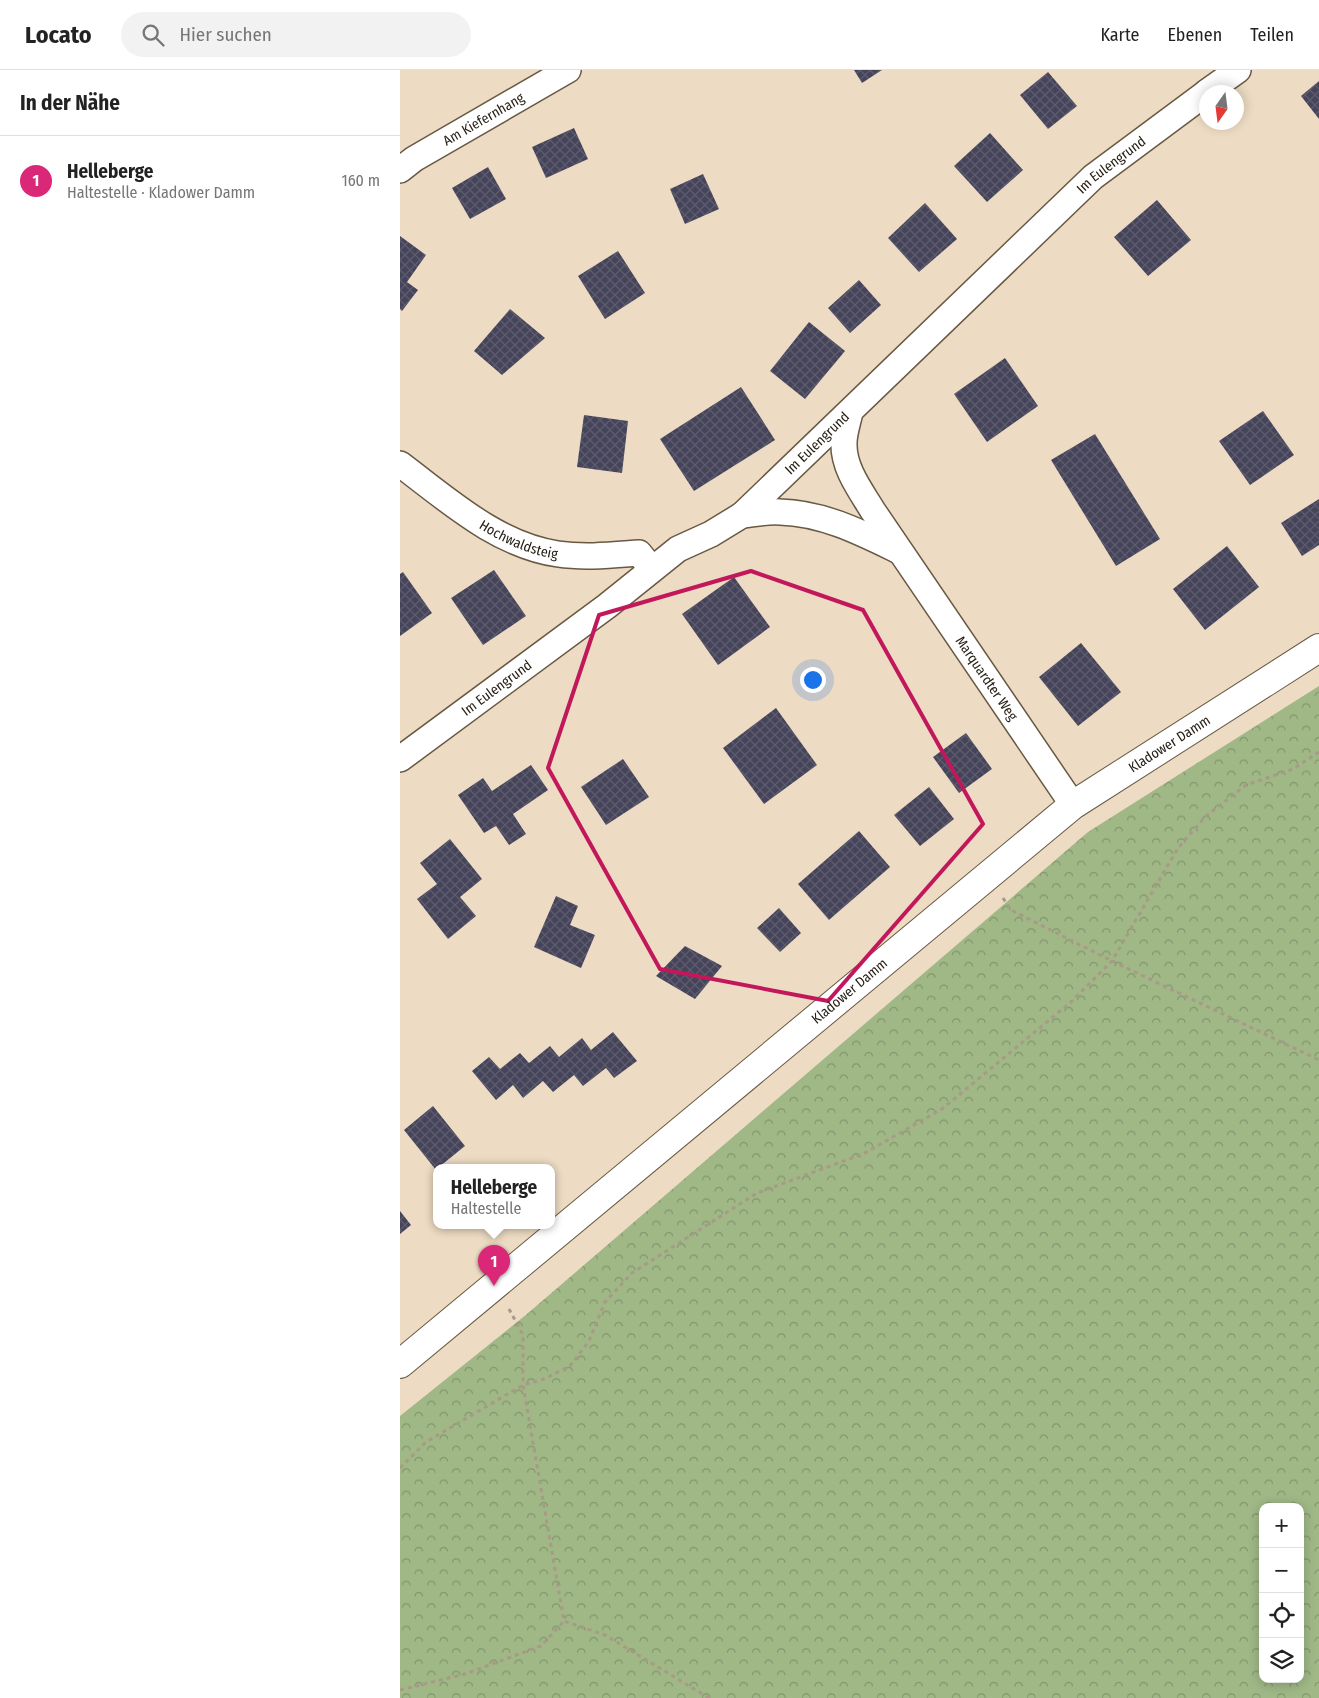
<!DOCTYPE html>
<html lang="de">
<meta charset="utf-8">
<style>
:root{--surface:#fff;--page:#f2f2f2;--text:#222;--muted:#767676;--line:#e0e0e0;--accent:#db2777}
body{margin:0;font-family:"Fira Sans Condensed",sans-serif;background:var(--page);color:var(--text)}
.controls{position:absolute;right:15px;bottom:15px;display:grid;overflow:hidden;border-radius:10px;box-shadow:0 2px 12px #0003}
.controls button{width:45px;height:45px;display:grid;place-items:center;padding:0;border:0;border-bottom:1px solid var(--line);background:var(--surface);color:var(--text);font:25px sans-serif}
.compass{position:absolute;left:799px;top:15px;width:45px;height:45px;border-radius:50%;background:var(--surface);box-shadow:0 2px 12px #0003;rotate:194deg}
.you{position:absolute;left:412px;top:609px;width:18px;height:18px;margin:-12px;border:4px solid #fff;border-radius:50%;background:#1a73e8;box-shadow:0 0 0 8px #1a73e833}
.badge{display:grid;place-items:center;width:32px;height:32px;border-radius:50%;background:var(--accent);color:#fff;font-size:16px;font-weight:700}
.pin{position:absolute;translate:-50% -41px;filter:drop-shadow(0 1px 2px #0008)}
.pin::after{content:'';position:absolute;top:26px;width:18px;height:15px;background:inherit;clip-path:polygon(0 0,100% 0,50% 100%)}
.popup{position:absolute;left:33px;top:1094px;width:122px;height:65px;box-sizing:border-box;display:grid;place-content:center;border-radius:10px;background:var(--surface);filter:drop-shadow(0 1px 4px #0005);font-size:16px;white-space:nowrap;color:var(--muted)}
.popup b{font-size:19px;color:var(--text)}
.popup::after{content:'';position:absolute;left:50%;top:100%;margin-left:-10px;border:10px solid transparent;border-top-color:var(--surface)}
.list{margin:0;padding:0;list-style:none}
h2{display:flex;justify-content:space-between;align-items:center;height:65px;margin:0;padding:0 20px;font-size:21px}
h2 small{font-size:16px;font-weight:400;color:var(--muted)}
.list li{display:grid;grid-template-columns:32px 1fr auto;gap:15px;align-items:center;box-sizing:border-box;height:90px;padding:0 20px;border-top:1px solid var(--line)}
.list b{display:block;font-size:19px;white-space:nowrap}
.list p{margin:0;font-size:16px;white-space:nowrap;color:var(--muted)}
.list em{font-size:16px;font-style:normal;color:var(--muted)}
.icon{flex:none;width:28px;height:28px;fill:none;stroke:currentColor;stroke-width:2;stroke-linecap:round;stroke-linejoin:round}
.map{position:relative;flex:none;width:919px;height:1628px;overflow:hidden}
header{display:flex;align-items:center;gap:30px;box-sizing:border-box;height:70px;padding:0 25px;background:var(--surface);border-bottom:1px solid var(--line)}
header strong{font-size:24px}
nav{display:flex;gap:28px;margin-inline-start:auto;font-size:18px}
.search{width:350px;height:45px;background:var(--page);display:flex;align-items:center;gap:12px;box-sizing:border-box;padding:0 18px;border-radius:28px;color:var(--muted);font-size:19px}
main{display:flex}
aside{flex:1;background:var(--surface)}
.map>svg:first-child{display:block}
</style>
<header>
<strong>Locato</strong>
<div class="search"><svg class="icon" aria-label="search" viewBox="0 0 24 24"><circle cx="10" cy="10" r="6"/><path d="M15 15l6 6"/></svg>Hier suchen</div>
<nav><a>Karte</a><a>Ebenen</a><a>Teilen</a></nav>
</header>
<main>
<aside>
<h2>In der Nähe<small></small></h2>
<ul class="list">
<li><span class="badge">1</span><div><b>Helleberge</b><p>Haltestelle · Kladower Damm</p></div><em>160 m</em></li>
</ul>
</aside>
<div class="map">
<svg width="919" height="1628" viewBox="0 0 919 1628">
<defs>
<pattern id="forest-crowns" width="20" height="18" patternUnits="userSpaceOnUse" patternTransform="scale(1.25)"><rect width="20" height="18" fill="#9fb886"/><path d="M2 6a3 3 0 1 1 6 0M12 15a3 3 0 1 1 6 0" fill="none" stroke="#82956d"/></pattern>
<pattern id="building-cross-hatch" width="8" height="8" patternUnits="userSpaceOnUse" patternTransform="scale(1.25)"><rect width="8" height="8" fill="#45445a"/><path d="M0 0l8 8M0 8l8-8" fill="none" stroke="#5d5c6d"/></pattern>
</defs>
<rect width="100%" height="100%" fill="#eddbc3"/>
<path fill="url(#forest-crowns)" fill-rule="evenodd" d="M919 616V1628H0V1346L127 1244 688 762ZM863 1437H900V1609H863Z"/>
<g fill="url(#building-cross-hatch)">
<polygon points="454,0 482,0 462,13"/>
<polygon points="648,2 677,36 648,59 620,25"/>
<polygon points="919,11 919,49 901,26"/>
<polygon points="174,58 188,89 146,108 132,77"/>
<polygon points="590,63 623,100 587,132 554,96"/>
<polygon points="88,97 106,129 70,149 52,118"/>
<polygon points="303,104 319,139 285,154 270,119"/>
<polygon points="757,130 791,170 748,206 714,167"/>
<polygon points="525,133 557,169 519,202 488,168"/>
<polygon points="0,166 26,185 7,212 18,220 2,241 0,239"/>
<polygon points="218,181 245,223 205,249 178,206"/>
<polygon points="459,210 481,235 450,263 428,238"/>
<polygon points="110,239 145,268 102,305 74,281"/>
<polygon points="409,252 445,281 405,329 370,301"/>
<polygon points="605,288 638,336 587,372 554,324"/>
<polygon points="341,317 375,370 294,421 260,369"/>
<polygon points="863,341 894,385 850,415 819,371"/>
<polygon points="184,345 228,351 222,403 177,397"/>
<polygon points="695,364 760,469 716,496 651,390"/>
<polygon points="919,429 919,475 902,486 881,453"/>
<polygon points="827,476 859,517 805,560 773,519"/>
<polygon points="94,500 126,546 83,575 51,528"/>
<polygon points="3,502 32,543 0,566 0,504"/>
<polygon points="334,507 370,557 318,595 282,544"/>
<polygon points="681,573 721,622 678,656 639,607"/>
<polygon points="376,638 417,695 364,734 323,678"/>
<polygon points="566,663 592,699 559,723 533,687"/>
<polygon points="223,689 249,727 206,755 181,717"/>
<polygon points="131,695 148,720 113,744 126,764 109,775 96,756 84,763 58,725 83,708 92,721"/>
<polygon points="529,717 554,749 520,776 494,745"/>
<polygon points="459,761 490,797 429,850 398,814"/>
<polygon points="50,769 82,809 60,827 76,846 48,869 17,829 37,814 20,793"/>
<polygon points="156,826 178,836 170,855 195,865 181,898 134,877"/>
<polygon points="379,838 401,863 380,882 357,858"/>
<polygon points="285,876 322,896 295,929 256,906"/>
<polygon points="213,962 237,991 214,1008 206,998 183,1016 174,1005 153,1022 143,1011 123,1028 113,1015 96,1030 72,1001 89,987 100,999 120,983 129,993 150,976 159,987 182,968 191,980"/>
<polygon points="33,1036 65,1076 39,1097 36,1097 36,1100 4,1060"/>
<polygon points="0,1141 11,1155 0,1164"/>
</g>
<g fill="none" stroke-linecap="round" stroke-linejoin="round">
<defs>
<g id="minor">
<polyline points="807,22 838,0"/>
<path id="s1" d="M0 100 14 89 168 0"/>
<path id="s2" d="M450 342C448 352 444 363 444 373 443 398 461 421 473 441L673 735"/>
<path id="s3" d="M0 394C48 430 97 475 158 484 185 488 212 485 239 483L252 499"/>
<path d="M342 445C354 444 368 441 380 442 423 443 462 463 499 481"/>
<path id="s4" d="M0 689 207 536 278 479 311 464 342 445 693 107 806 23"/>
</g>
<g id="secondary">
<path id="s5" d="M0 1294 673 735 919 578"/>
</g>
</defs>
<use href="#minor" stroke="#685944" stroke-width="28"/>
<use href="#secondary" stroke="#685944" stroke-width="30"/>
<g stroke="#a89a87" stroke-width="3" stroke-dasharray="4 4" stroke-linecap="butt">
<polyline points="603,828 611,840 712,891 919,990"/>
<polyline points="109,1239 123,1265 123,1315 164,1551 205,1565 309,1628"/>
<polyline points="0,1398 26,1372 123,1315 144,1309 170,1296 189,1271 205,1232 232,1203 357,1123 463,1084 542,1039 671,932 712,891 778,778 806,746 846,715 893,699 919,682"/>
<polyline points="0,1620 65,1604 141,1576 164,1551"/>
</g>
<use href="#minor" stroke="#fff" stroke-width="25"/>
<use href="#secondary" stroke="#fff" stroke-width="28"/>
</g>
<path fill="none" stroke="#c2185b" stroke-width="4" stroke-linejoin="round" d="M351 501 463 540 583 754 428 931 260 899 148 698 199 545Z"/>
<g text-anchor="middle" dominant-baseline="central" stroke-width="5" stroke-linejoin="round" paint-order="stroke">
<g font-size="14" fill="#272017" stroke="#eddbc3">
<text stroke="none"><textPath href="#s1" startOffset="98">Am Kiefernhang</textPath></text>
<text stroke="none"><textPath href="#s4" startOffset="930">Im Eulengrund</textPath></text>
<text stroke="none"><textPath href="#s4" startOffset="525">Im Eulengrund</textPath></text>
<text stroke="none"><textPath href="#s3" startOffset="142">Hochwaldsteig</textPath></text>
<text stroke="none"><textPath href="#s2" startOffset="309">Marquardter Weg</textPath></text>
<text stroke="none"><textPath href="#s4" startOffset="120">Im Eulengrund</textPath></text>
<text stroke="none"><textPath href="#s5" startOffset="989">Kladower Damm</textPath></text>
<text stroke="none"><textPath href="#s5" startOffset="584">Kladower Damm</textPath></text>
</g>
</g>
</svg>
<div class="controls">
<button>+</button>
<button>−</button>
<button><svg class="icon" aria-label="locate" viewBox="0 0 24 24"><circle cx="12" cy="12" r="6"/><path d="M12 2v4M12 18v4M2 12h4M18 12h4"/></svg></button>
<button><svg class="icon" aria-label="layers" viewBox="0 0 24 24"><path d="M12 4l9 5-9 5-9-5zM3 14l9 5 9-5"/></svg></button>
</div>
<svg class="compass" viewBox="-18 -18 36 36"><path d="M0-13l5 13h-10z" fill="#e53935"/><path d="M0 13l5-13h-10z" fill="#767676"/></svg>
<div class="you"></div>
<div class="pin badge" style="left:94px;top:1216px">1</div>
<div class="popup"><b>Helleberge</b>Haltestelle</div>
</div>
</main>
